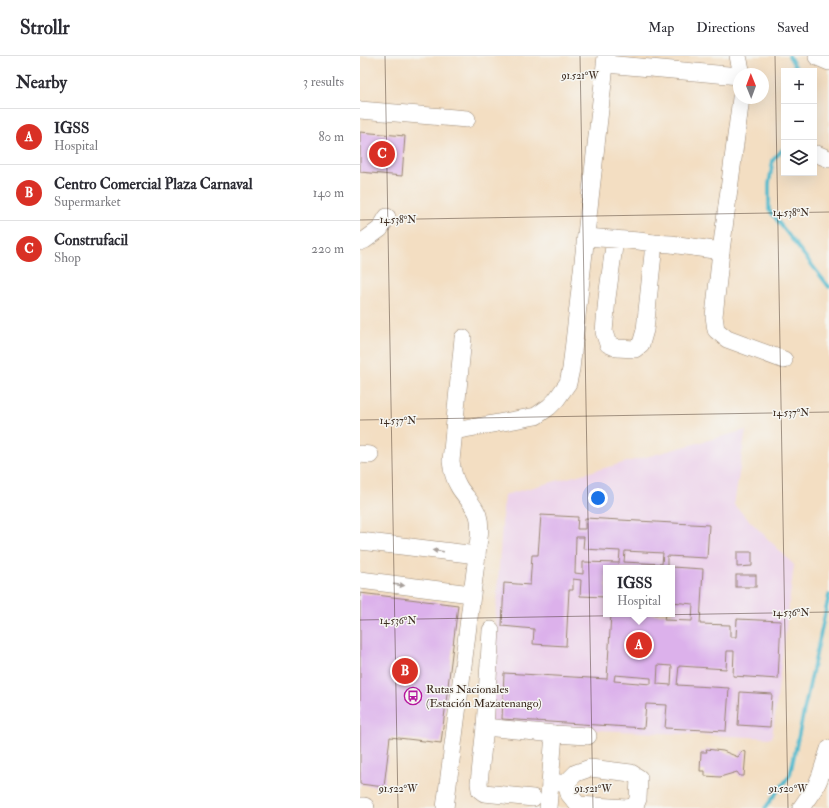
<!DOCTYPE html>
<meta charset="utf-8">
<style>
:root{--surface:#fff;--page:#f2f2f3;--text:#2b2b33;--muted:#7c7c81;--line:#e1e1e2;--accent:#d93025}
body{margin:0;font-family:"IM FELL Double Pica",serif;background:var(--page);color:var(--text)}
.controls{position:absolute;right:12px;top:12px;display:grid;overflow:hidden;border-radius:0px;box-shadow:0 4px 16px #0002}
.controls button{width:36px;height:36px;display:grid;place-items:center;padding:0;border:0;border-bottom:1px solid var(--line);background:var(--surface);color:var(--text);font:20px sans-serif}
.compass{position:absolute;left:373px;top:12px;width:36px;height:36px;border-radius:50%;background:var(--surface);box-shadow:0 4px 16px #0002;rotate:359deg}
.you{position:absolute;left:238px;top:442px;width:14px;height:14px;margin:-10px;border:3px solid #fff;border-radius:50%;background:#1a73e8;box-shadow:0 0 0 6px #1a73e833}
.badge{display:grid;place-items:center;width:26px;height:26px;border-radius:50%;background:var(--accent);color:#fff;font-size:13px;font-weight:700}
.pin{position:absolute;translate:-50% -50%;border:2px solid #fff;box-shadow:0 1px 4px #0006}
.popup{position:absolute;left:243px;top:509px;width:72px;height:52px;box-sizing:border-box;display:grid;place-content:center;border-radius:0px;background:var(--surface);filter:drop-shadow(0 1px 3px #0005);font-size:13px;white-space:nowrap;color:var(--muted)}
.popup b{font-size:15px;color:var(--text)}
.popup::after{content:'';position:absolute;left:50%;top:100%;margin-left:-8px;border:8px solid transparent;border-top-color:var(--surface)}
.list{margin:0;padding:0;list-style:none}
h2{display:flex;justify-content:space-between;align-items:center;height:52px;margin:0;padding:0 16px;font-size:17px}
h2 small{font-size:13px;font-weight:400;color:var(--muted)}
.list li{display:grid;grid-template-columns:26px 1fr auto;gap:12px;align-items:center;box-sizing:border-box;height:56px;padding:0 16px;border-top:1px solid var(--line)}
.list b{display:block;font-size:15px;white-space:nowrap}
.list p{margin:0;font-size:13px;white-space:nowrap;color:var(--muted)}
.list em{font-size:13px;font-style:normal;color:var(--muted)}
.icon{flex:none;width:22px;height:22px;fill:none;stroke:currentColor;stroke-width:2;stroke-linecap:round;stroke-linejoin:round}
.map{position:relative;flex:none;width:469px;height:752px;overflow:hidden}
header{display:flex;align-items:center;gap:24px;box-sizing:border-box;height:56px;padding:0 20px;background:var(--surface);border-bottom:1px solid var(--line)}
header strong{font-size:19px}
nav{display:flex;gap:22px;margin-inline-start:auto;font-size:14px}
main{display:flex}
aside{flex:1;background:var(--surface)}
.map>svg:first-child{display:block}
</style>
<header>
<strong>Strollr</strong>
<nav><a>Map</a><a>Directions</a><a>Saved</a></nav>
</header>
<main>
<aside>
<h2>Nearby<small>3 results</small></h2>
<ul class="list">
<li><span class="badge">A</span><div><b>IGSS</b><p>Hospital</p></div><em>80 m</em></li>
<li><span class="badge">B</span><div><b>Centro Comercial Plaza Carnaval</b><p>Supermarket</p></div><em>140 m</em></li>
<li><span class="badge">C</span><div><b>Construfacil</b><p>Shop</p></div><em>220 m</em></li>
</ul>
</aside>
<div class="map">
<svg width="469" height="752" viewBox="0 0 469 752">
<rect width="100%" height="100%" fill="#f6f6f2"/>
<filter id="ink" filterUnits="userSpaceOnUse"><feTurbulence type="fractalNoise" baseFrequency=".025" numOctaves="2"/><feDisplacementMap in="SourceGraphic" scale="8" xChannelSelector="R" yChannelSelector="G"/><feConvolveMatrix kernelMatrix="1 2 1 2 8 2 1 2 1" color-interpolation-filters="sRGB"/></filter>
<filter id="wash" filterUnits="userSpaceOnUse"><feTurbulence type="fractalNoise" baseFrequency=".012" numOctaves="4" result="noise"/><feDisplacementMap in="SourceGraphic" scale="16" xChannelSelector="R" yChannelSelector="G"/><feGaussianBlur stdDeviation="0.9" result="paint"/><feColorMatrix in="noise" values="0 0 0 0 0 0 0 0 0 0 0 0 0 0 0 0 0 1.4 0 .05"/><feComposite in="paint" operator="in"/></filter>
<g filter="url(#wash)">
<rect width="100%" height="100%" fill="#f3dec2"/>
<path fill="#ecd1ea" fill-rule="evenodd" d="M386 374 374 449 434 509 412 682 128 669 144 439ZM246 512H312V558H246Z"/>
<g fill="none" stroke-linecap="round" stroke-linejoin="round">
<g stroke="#4fb9cd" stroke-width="3.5">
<polyline points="429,0 438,15"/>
<polyline points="424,92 413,104 409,128 409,154 469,231"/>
<polyline points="405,752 430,719 469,539"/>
</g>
</g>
<g id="blocks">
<g fill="#dcb1eb" fill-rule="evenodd">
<polygon points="0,76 45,80 42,120 0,116"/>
<path d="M181 459 218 461 217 473H225V462L349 469 347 502 307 500V512H246V541L220 540 221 524 213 523V534H209L206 590 173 588 174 573 142 570 144 527 170 529 172 499H178ZM216 481H224L223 493 260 495 259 507 223 506V518L215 517ZM265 495 303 497 302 508 264 506Z"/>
<polygon points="377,496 392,496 392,510 377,511"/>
<path d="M312 511 343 513 340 568 370 569V581H376L377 563 421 565 418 623 373 620 374 595H367L366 613 319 610 317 629 369 632 366 675 305 672 307 649 286 648 284 672 142 663 144 617 247 623 251 558H305L304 564 332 565 333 548 312 546ZM298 609 312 610 311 629 297 628ZM255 619 291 622V628L254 625Z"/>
<rect x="376" y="519" width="20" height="12"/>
<polygon points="0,537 98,549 81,687 30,681 24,731 0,728"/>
<polygon points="380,636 412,638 410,671 378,669"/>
<polygon points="346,693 363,695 378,701 382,695 386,696 384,720 380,720 377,716 360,721 345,720 345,715 340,715 341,696 347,696"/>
</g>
</g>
</g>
<g filter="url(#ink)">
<use href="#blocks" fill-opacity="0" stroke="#978470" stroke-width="1"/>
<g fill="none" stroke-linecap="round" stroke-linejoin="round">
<defs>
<g id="minor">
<polyline points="378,0 382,18"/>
<polyline points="457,1 469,6"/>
<polyline points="246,8 379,20"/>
<polyline points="0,54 107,63"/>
<polyline points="457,98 469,103"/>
<polyline points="226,181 279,185 293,187 293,198 285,274 281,288 275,293 257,292 248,288 244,276 247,242 255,183"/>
<polyline points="0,186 5,184 20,173 27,161"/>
<polyline points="293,187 311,188 361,195 381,42"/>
<polyline points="361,195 358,224 354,260 356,274 367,283 424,304"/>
<polyline points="94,375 176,360 189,351 196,344 208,327 211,313 246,0"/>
<polyline points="0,398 10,399"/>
<polyline points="0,485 117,499"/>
<polyline points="0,524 111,538"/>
<polyline points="131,574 125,671 119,727 120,734 124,737 173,742"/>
<polyline points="125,671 194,678 228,680"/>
<polyline points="190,727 206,727 216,717 230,712 271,717 279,722 278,743 275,750 268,752"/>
<polyline points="206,727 209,738 218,749 267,752"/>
<path d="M85 752 117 499C118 486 122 472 118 459 114 448 105 441 99 431 94 423 92 414 91 405L103 282"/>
<polyline points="188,752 194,678"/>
<polyline points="441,752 456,730 460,721 469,693"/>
</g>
<polyline id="major" points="0,752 4,752"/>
</defs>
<use href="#minor" stroke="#978470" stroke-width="18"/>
<use href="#major" stroke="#978470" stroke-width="22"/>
<use href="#minor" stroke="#fff" stroke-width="17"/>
<use href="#major" stroke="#fff" stroke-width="21"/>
</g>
<defs><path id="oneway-solid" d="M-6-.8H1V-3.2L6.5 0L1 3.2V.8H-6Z"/></defs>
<g fill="#a79f9a">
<use href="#oneway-solid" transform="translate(78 495) rotate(-173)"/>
<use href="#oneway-solid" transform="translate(39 529) rotate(7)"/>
</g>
</g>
<path fill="none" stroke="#3b2a1e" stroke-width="1" stroke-opacity="0.45" d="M25 0 38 752M220 0 233 752M415 0 428 752M0 164 469 156M0 364 469 356M0 564 469 556"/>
<defs>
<symbol id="bus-ring" viewBox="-11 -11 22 22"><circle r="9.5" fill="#f6f6f2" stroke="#b5179e" stroke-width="1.5"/><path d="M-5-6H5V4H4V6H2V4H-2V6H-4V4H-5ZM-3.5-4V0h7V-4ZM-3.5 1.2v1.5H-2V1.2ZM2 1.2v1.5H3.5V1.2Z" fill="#b5179e"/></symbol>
</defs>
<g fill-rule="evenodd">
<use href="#bus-ring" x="43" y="630" width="20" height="20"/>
</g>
<g text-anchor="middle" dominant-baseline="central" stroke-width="3" stroke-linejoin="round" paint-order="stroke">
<g font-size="12" fill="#3b2a1e" stroke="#f6f6f2" text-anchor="start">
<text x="66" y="633">Rutas Nacionales<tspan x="66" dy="14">(Estación Mazatenango)</tspan></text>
</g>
</g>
<g font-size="10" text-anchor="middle" fill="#3b2a1e" stroke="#f6f6f2" stroke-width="3" stroke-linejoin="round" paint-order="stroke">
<text x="220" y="23">91.521°W</text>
<text x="431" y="160">14.538°N</text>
<text x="38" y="167">14.538°N</text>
<text x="431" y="360">14.537°N</text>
<text x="38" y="368">14.537°N</text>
<text x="431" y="560">14.536°N</text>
<text x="38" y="568">14.536°N</text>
<text x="38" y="736">91.522°W</text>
<text x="233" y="736">91.521°W</text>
<text x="428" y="736">91.520°W</text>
</g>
</svg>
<div class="controls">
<button>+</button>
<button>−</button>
<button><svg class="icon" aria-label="layers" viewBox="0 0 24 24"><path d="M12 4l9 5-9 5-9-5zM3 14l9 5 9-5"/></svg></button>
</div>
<svg class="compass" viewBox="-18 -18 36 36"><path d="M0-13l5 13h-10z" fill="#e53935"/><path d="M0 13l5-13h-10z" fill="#7c7c81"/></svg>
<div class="you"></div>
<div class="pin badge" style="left:279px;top:589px">A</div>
<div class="popup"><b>IGSS</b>Hospital</div>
<div class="pin badge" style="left:45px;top:615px">B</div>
<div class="pin badge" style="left:22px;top:98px">C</div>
</div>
</main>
